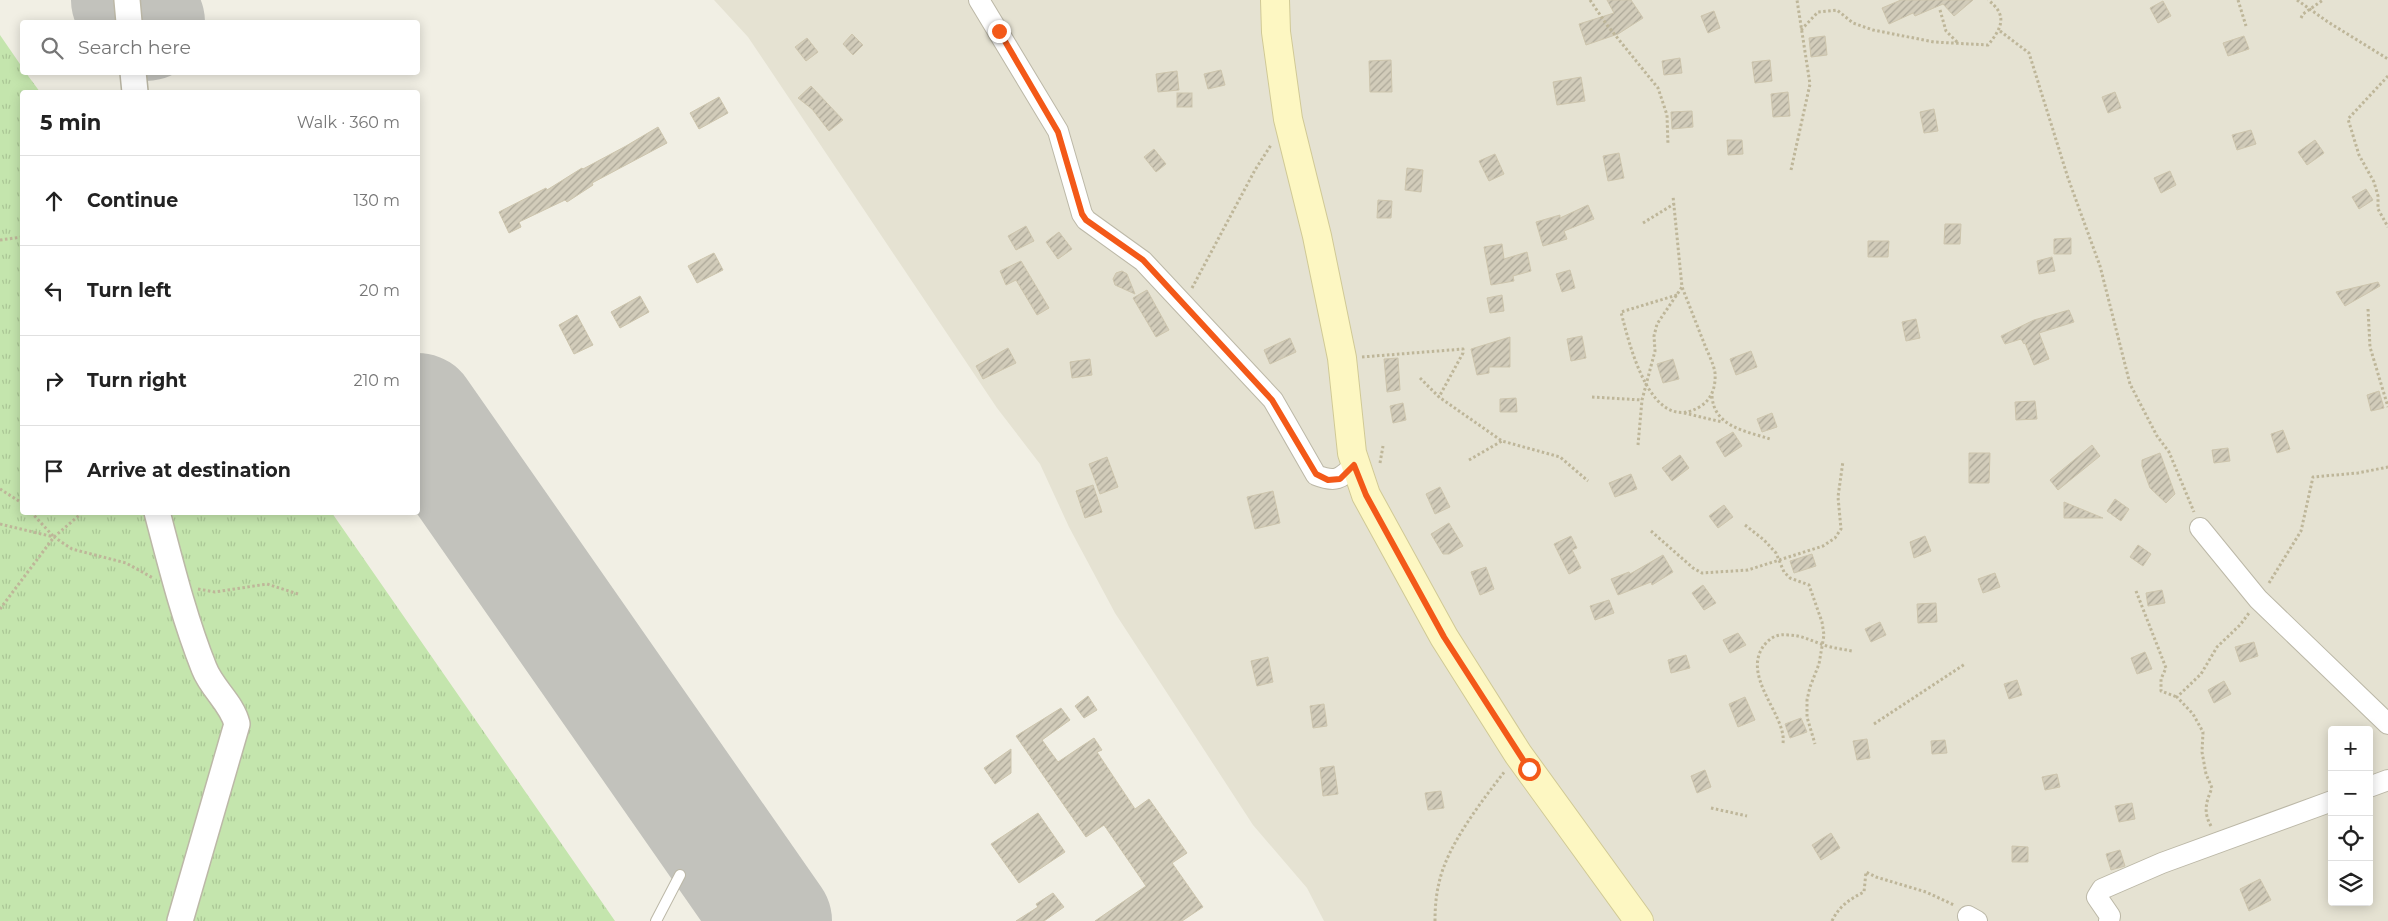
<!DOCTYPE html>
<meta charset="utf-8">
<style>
:root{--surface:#fff;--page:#f2f2f2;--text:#222;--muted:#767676;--line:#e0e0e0}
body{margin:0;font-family:Montserrat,sans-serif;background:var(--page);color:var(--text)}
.controls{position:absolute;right:15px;bottom:15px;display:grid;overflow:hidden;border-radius:5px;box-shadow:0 2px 12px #0003}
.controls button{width:45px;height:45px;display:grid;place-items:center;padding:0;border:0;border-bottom:1px solid var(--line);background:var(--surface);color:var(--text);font:25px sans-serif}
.stop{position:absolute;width:15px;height:15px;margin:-11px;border:4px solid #f35919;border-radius:50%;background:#fff}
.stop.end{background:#f35919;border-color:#fff;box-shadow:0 1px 5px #0008}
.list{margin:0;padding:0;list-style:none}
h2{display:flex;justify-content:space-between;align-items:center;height:65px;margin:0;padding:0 20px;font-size:21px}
h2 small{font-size:16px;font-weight:400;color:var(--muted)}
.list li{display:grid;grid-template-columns:32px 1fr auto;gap:15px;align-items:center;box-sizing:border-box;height:90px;padding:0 20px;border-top:1px solid var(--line)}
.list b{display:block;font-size:19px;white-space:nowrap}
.list em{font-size:16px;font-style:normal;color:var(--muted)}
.icon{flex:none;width:28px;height:28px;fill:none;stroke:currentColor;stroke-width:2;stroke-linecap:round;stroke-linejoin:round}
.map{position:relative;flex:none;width:2388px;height:921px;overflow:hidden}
.search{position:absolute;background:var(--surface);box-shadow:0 2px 12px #0003;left:20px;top:20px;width:400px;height:55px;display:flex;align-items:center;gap:12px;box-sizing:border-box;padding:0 18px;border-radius:5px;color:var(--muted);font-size:19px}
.panel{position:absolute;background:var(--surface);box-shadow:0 2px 12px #0003;left:20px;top:90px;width:400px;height:425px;border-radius:5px}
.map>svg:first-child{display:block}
</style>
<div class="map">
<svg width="2388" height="921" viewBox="0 0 2388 921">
<defs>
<pattern id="grass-tufts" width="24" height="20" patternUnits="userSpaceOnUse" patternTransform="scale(1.25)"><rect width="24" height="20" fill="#c4e5ad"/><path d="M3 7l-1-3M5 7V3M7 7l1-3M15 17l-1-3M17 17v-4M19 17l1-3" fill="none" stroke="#aac695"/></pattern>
<pattern id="building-hatch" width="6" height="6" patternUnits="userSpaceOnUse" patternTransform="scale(1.25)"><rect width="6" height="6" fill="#d2ccba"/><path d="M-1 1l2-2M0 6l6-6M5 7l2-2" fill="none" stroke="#aca798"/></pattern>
</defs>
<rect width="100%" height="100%" fill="#f1efe4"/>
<path fill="#e5e2d2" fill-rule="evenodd" d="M714 0H2388V921H1324L1307 888 1253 825 1115 613 1069 527 1040 464 997 408 748 37ZM2332 730H2369V902H2332Z"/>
<polygon fill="url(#grass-tufts)" points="0,35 22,67 22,72 26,73 40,92 22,92 22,512 332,513 615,921 0,921"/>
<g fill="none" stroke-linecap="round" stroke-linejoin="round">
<g stroke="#c2c2bc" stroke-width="118">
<polyline points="130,0 146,22"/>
<polyline points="418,412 773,921"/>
</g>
</g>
<g fill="url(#building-hatch)" stroke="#cdc5ad">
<polygon points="1607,0 1631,0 1643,18 1618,34 1586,45 1579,24 1614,13"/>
<polygon points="1901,0 1973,0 1954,16 1943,4 1915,16 1913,13 1889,24 1882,8"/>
<polygon points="2163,1 2171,16 2158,23 2150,8"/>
<polygon points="1714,11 1720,28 1708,33 1701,16"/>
<polygon points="852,34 863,45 853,55 843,44"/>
<polygon points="1825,36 1827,55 1811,57 1809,38"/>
<polygon points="2244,36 2249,49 2228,56 2223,43"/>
<polygon points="807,38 818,52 806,61 795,47"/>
<polygon points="1680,58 1682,73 1664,75 1662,61"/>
<polygon points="1391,60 1392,92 1370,92 1369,61"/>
<polygon points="1770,60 1772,81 1755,83 1752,62"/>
<polygon points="1221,70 1225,85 1208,89 1204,74"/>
<polygon points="1177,71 1179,90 1158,92 1156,74"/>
<polygon points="1581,77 1585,101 1557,105 1553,82"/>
<polygon points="811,86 843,120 829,131 812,109 798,98"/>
<polygon points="1788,92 1790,116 1773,117 1771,94"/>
<polygon points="2115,92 2121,108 2108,113 2102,97"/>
<rect x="1177" y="93" width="15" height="14"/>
<polygon points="719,97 728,113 699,129 690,113"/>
<polygon points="1934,109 1938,131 1924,133 1920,112"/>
<polygon points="1692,111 1693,127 1672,129 1671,112"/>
<polygon points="658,127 667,143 592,183 593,185 567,202 565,200 519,222 521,227 509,233 499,212 546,188 547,190 582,168 583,169 626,146"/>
<polygon points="2251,130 2256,144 2237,150 2232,135"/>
<polygon points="1727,140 1742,140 1743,154 1728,155"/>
<polygon points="2315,140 2324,153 2307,165 2298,152"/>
<polygon points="1154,149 1166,164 1156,172 1144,157"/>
<polygon points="1619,153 1624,178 1608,181 1603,156"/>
<polygon points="1495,154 1504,174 1489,181 1479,161"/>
<polygon points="1407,168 1423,170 1421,192 1405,190"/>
<polygon points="2170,171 2176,185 2161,193 2154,178"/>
<polygon points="2366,189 2373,200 2359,209 2352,197"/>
<polygon points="1378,200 1392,201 1391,218 1377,218"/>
<polygon points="1588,205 1594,219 1564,231 1567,239 1543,246 1536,222 1560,215 1560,218"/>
<polygon points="1945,224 1961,224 1960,244 1944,244"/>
<polygon points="1026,226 1034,241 1016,250 1008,236"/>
<polygon points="1059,232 1072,249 1058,259 1046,242"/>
<polygon points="2071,238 2071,254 2054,254 2054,239"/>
<polygon points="1868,241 1889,241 1888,257 1868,257"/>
<polygon points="1502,244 1504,259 1527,252 1531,271 1513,276 1514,281 1491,285 1484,247"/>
<polygon points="714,253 723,270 697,283 688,266"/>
<polygon points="2052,257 2055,271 2039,274 2037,261"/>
<polygon points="1021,261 1049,308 1037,315 1016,280 1006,285 1000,271"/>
<polygon points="1570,270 1575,288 1562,292 1556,274"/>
<polygon points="1122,271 1127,274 1135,294 1115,285 1113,279 1116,273"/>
<polygon points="2378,282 2380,286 2345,306 2336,292"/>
<polygon points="1147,290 1169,330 1156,337 1133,298"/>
<polygon points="1502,295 1504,311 1490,313 1487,298"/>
<polygon points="640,296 649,312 620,328 611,312"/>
<polygon points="2069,310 2074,322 2039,333 2049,359 2034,365 2025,343 2024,344 2021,339 2005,344 2001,336 2034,320"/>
<polygon points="577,315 593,345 574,354 559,325"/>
<polygon points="1916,319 1920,338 1906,341 1902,322"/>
<polygon points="1582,336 1586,358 1571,361 1567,339"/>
<polygon points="1510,337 1510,367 1489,367 1489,373 1477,375 1471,349"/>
<polygon points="1290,338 1296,352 1270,364 1264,350"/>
<polygon points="1008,348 1016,363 983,379 976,366"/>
<polygon points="1751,351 1757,367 1736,375 1730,359"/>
<polygon points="1398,358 1400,390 1387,392 1384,359"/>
<polygon points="1090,359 1092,375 1072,378 1070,362"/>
<polygon points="1673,359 1679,379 1663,383 1657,364"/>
<polygon points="2379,391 2384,408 2371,411 2367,395"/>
<polygon points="1516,398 1517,412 1500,412 1500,399"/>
<polygon points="2035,401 2037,419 2016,420 2015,402"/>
<polygon points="1403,403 1406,420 1393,423 1390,406"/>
<polygon points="1772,413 1777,427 1762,432 1757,419"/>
<polygon points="2283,430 2290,449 2277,453 2271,434"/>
<polygon points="1733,432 1742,446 1725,457 1716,442"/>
<polygon points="2092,445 2100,456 2058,490 2050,480"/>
<polygon points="2228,448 2230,461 2214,463 2212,450"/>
<polygon points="1969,453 1990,453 1989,483 1969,483"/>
<polygon points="2160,453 2175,494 2166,503 2150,488 2142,466 2142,460"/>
<polygon points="1680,455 1689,468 1672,481 1662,468"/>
<polygon points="1107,457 1118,487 1100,494 1089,464"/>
<polygon points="1631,474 1637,489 1615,497 1609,483"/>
<polygon points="1093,485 1102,512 1085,518 1076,491"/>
<polygon points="1440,487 1450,507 1435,514 1426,494"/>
<polygon points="1273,491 1280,523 1255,529 1247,497"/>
<polygon points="2115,499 2129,509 2121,521 2107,511"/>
<polygon points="2064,502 2103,518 2064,518"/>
<polygon points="1724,505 1733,517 1718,528 1709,516"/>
<polygon points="1449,523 1463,546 1449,554 1443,554 1431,534"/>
<polygon points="1571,536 1577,548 1572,550 1581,568 1569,574 1554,544"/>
<polygon points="1925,536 1931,551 1914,558 1910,542"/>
<polygon points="2138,545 2151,554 2143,566 2130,557"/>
<polygon points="1812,554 1816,566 1794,573 1790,561"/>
<polygon points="1663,555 1673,572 1652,585 1651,582 1618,595 1611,579 1629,572 1630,574"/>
<polygon points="1486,567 1494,589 1480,595 1471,572"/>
<polygon points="1995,573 2000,587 1983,593 1978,579"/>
<polygon points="1703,585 1716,603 1704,610 1692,593"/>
<polygon points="2162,590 2165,603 2148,606 2146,593"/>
<polygon points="1609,600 1614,613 1595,620 1590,606"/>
<polygon points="1936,603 1937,622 1918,623 1917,604"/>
<polygon points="1880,622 1886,635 1871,642 1865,629"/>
<polygon points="1738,633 1746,645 1730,653 1723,640"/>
<polygon points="2254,642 2258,656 2240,662 2235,647"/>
<polygon points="2145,652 2152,669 2137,674 2131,658"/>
<polygon points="1686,655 1690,668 1671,673 1668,660"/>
<polygon points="1268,657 1273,682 1257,686 1251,661"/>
<polygon points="2017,680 2022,695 2009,699 2004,684"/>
<polygon points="2224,681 2231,694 2214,703 2208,690"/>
<polygon points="1088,696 1097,710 1084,718 1075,706"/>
<polygon points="1745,697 1755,720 1738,727 1729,704"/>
<polygon points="1324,704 1327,726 1313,728 1310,706"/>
<polygon points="1061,708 1070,720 1042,740 1058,762 1094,738 1102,750 1097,752 1135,809 1149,799 1187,853 1172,863 1203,907 1182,921 1095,921 1146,886 1104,825 1086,837 1016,736"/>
<polygon points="1801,718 1807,732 1790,738 1785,724"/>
<polygon points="1867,739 1870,758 1857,760 1853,741"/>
<polygon points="1945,740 1947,753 1932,754 1931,741"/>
<polygon points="1011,749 1011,773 995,784 984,768"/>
<polygon points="1334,766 1338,794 1323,796 1320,768"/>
<polygon points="1705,770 1711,787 1697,793 1691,776"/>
<polygon points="2057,774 2060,787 2045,790 2042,777"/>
<polygon points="1441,791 1444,808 1428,810 1425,793"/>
<polygon points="2132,803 2135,819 2119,822 2115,806"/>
<polygon points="1038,813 1065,852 1019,883 991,844"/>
<polygon points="1831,833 1840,848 1821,860 1812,845"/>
<polygon points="2012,846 2028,847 2028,862 2012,862"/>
<polygon points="2120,850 2125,866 2111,870 2106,854"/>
<polygon points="2260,879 2271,900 2249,911 2240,889"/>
<polygon points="1053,893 1064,907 1044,921 1016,921 1038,907 1036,904"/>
</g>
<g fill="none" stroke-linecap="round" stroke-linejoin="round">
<defs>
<polyline id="service" points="656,921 680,875"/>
<g id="minor">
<path d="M979 0 1058 131 1082 214 1086 220 1143 261 1273 400 1316 475C1336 483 1340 479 1355 465"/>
<polyline points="2200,528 2258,599 2388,724"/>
<polyline points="2369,787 2388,780"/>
<polyline points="1968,916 1977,921"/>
<polyline points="2109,921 2110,916 2097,897 2102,889 2162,863 2332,801"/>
</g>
<g id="tertiary">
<polyline points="127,0 129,22"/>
<polyline points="133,72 135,92"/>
<path d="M157 512C171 565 184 618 204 668 212 689 232 703 237 724L180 921"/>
</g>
<polyline id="secondary" points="1275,0 1276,32 1288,119 1317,236 1342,358 1352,453 1366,495 1444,637 1518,754 1639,921"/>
</defs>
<use href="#service" stroke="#bcb8a7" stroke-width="12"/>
<use href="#minor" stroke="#bcb8a7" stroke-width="22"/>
<use href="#tertiary" stroke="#bcb8a7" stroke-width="28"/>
<use href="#secondary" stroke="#d0c995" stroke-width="30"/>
<g stroke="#beb699" stroke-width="3" stroke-dasharray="2.5 2.5" stroke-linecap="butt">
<polyline points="1590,0 1607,25 1658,88 1667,115 1668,145"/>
<polyline points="2238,0 2246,26"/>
<polyline points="2297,0 2328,22 2388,59"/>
<polyline points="1940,10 1946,31 1958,43"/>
<polyline points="2301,18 2303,14 2323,0"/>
<path d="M1801 30 1818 12 1837 10 1853 23 1873 30 1934 42 1988 45C2002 28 2008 15 1988 0"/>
<polyline points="2000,31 2029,53 2068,178 2100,266 2130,384 2157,436 2169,452 2194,512"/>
<polyline points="2388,76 2348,119 2359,155 2374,182 2378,196 2378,209 2388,227"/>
<polyline points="1791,170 1810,84 1797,0"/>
<polyline points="1643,223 1674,204"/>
<polyline points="0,240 22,237"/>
<polyline points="1192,288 1255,170 1271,145"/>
<path d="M1677 295 1621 312C1629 343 1651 438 1701 406 1712 399 1716 386 1715 373 1714 365 1709 355 1706 348 1698 328 1690 307 1682 287"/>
<polyline points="2368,309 2370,347 2388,407"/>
<polyline points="1362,357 1463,349 1463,353 1439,397"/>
<polyline points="1420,378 1439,397 1502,441 1560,457 1588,481"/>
<path d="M1712 396C1714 427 1746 431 1770 439"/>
<polyline points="1592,397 1642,400"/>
<polyline points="1684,413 1722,422"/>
<polyline points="1638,445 1642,400 1655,351 1654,336 1657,324 1682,287 1673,196"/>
<polyline points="1469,460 1502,441"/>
<polyline points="1380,463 1383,446"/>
<polyline points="0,489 22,503"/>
<polyline points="31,512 53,536"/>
<polyline points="0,524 54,537 72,549 126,563 153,578"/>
<polyline points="1745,525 1764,540 1776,553 1784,572 1790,578 1809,585 1822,622 1824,635 1819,664 1810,687 1807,700 1807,717 1815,744"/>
<polyline points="1651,531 1693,568 1702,573 1748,570 1823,546 1835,538 1841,529 1838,497 1843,461"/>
<polyline points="2269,583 2301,531 2313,477 2358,473 2388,467"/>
<polyline points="198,589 215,592 267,584 298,594"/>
<polyline points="2136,591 2166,668 2161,679 2161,691 2177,697"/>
<polyline points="0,609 54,537 83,512"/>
<polyline points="1874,724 1965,664"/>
<path d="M1783 743C1787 715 1737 673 1767 642 1773 636 1779 634 1788 635 1800 635 1810 640 1821 644 1831 648 1842 649 1852 651"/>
<polyline points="1711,808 1747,816"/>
<path d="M2211 826C2203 812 2206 802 2212 788L2206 774 2202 752 2203 732 2193 714 2177 697 2201 674 2217 647 2240 625 2249 613"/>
<path d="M1435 921C1435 908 1436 895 1439 883 1447 845 1482 801 1505 771"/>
<path d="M1832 921C1839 906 1850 899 1864 892L1866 872 1876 877 1926 892 1954 905"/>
</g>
<use href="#service" stroke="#fff" stroke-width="10"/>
<use href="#minor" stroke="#fff" stroke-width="20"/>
<use href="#tertiary" stroke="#fff" stroke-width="25"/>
<use href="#secondary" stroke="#fdf7c2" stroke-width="28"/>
</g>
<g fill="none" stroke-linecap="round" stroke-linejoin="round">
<polyline stroke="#f35919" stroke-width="6" points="999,31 1058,132 1082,214 1086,220 1143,260 1272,400 1316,474 1328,480 1340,479 1354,465 1366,495 1444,637 1529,769"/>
</g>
</svg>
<div class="controls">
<button>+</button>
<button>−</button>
<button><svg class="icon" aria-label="locate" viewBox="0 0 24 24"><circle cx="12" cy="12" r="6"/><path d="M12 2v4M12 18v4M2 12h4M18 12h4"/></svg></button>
<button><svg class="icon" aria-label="layers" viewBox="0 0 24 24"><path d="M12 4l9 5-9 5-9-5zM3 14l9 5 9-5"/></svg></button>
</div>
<div class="stop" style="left:1529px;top:769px"></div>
<div class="stop end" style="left:999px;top:31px"></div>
<div class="search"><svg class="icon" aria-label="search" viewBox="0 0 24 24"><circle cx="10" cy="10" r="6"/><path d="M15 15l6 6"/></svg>Search here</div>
<section class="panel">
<h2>5 min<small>Walk · 360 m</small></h2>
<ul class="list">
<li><svg class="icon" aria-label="ahead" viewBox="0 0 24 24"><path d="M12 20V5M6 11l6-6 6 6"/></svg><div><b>Continue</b></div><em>130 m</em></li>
<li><svg class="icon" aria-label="left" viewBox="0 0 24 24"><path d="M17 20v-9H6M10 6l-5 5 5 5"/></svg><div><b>Turn left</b></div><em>20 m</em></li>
<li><svg class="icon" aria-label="right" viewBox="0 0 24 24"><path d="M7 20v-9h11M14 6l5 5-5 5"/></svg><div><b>Turn right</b></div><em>210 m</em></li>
<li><svg class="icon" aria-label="arrive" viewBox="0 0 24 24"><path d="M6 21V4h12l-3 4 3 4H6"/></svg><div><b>Arrive at destination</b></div></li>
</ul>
</section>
</div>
